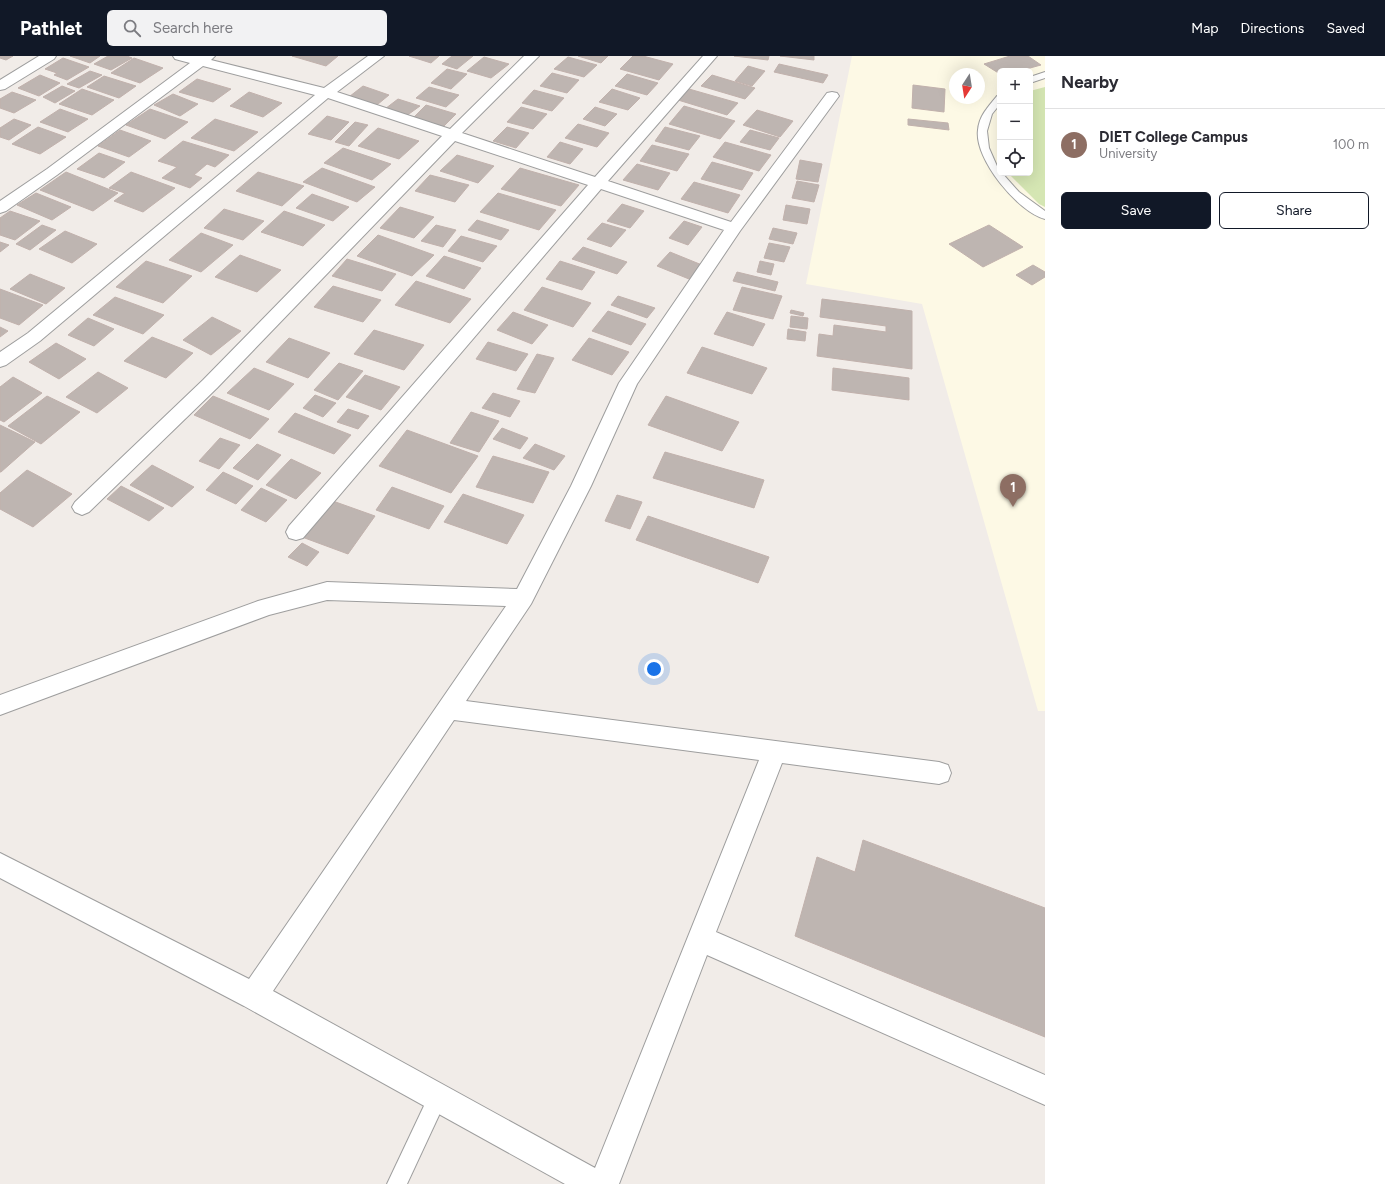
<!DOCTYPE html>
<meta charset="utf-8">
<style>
:root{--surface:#fff;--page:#f2f2f3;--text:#2b2b33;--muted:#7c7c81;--line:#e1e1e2;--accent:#111827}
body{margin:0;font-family:Figtree,sans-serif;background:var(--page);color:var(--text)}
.controls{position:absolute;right:12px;top:12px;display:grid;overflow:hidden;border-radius:6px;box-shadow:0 4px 16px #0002}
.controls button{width:36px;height:36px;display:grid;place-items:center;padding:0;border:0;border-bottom:1px solid var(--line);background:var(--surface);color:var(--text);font:20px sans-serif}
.compass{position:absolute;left:949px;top:12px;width:36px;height:36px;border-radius:50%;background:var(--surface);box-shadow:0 4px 16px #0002;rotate:192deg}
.you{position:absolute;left:654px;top:613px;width:14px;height:14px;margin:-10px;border:3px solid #fff;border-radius:50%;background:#1a73e8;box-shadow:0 0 0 6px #1a73e833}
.badge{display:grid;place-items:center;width:26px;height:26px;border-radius:50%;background:var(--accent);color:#fff;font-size:13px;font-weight:700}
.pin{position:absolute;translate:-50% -33px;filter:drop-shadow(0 1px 2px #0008)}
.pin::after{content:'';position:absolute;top:21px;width:14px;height:12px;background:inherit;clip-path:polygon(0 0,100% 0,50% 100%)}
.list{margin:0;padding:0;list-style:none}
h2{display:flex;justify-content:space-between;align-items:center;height:52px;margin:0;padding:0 16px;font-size:17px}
h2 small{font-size:13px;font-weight:400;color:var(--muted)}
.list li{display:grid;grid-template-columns:26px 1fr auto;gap:12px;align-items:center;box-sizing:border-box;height:72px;padding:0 16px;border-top:1px solid var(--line)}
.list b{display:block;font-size:15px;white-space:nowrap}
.list p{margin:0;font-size:13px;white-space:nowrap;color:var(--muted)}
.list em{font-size:13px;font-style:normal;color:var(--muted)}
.actions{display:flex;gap:8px;padding:12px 16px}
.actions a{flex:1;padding:9px 0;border:1px solid var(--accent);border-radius:6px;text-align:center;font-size:14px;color:var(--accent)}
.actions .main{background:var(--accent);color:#fff}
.icon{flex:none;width:22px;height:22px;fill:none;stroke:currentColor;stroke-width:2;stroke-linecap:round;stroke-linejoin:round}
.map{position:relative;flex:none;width:1045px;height:1128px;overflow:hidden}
header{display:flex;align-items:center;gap:24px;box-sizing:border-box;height:56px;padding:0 20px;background:var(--accent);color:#fff}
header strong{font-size:19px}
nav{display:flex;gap:22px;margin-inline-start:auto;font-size:14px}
.search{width:280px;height:36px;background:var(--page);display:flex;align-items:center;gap:10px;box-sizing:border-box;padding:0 14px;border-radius:6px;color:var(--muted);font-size:15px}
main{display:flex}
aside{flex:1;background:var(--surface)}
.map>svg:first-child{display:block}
</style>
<header>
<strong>Pathlet</strong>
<div class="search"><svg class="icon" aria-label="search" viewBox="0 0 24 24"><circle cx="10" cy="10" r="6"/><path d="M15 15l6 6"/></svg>Search here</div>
<nav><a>Map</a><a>Directions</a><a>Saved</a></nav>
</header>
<main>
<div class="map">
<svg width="1045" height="1128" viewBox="0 0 1045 1128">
<rect width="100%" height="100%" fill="#f1ece8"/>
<path fill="#fdf9e5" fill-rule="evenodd" d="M852 0H1045V655H1038L922 248 806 228ZM1000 15H1030V117H1000ZM955 18H979V42H955Z"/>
<polygon fill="#d5e6b3" points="1045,31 1045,151 1039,148 1008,117 1030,117 1030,35"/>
<g fill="#beb5b1" stroke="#c1b1ac">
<polygon points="0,0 13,0 6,4 0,2"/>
<polygon points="70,0 100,0 90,7"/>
<polygon points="108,0 127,0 132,2 111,14 94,8"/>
<polygon points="292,0 338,0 326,10"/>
<polygon points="409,0 439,0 431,7"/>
<polygon points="452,0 473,0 457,13 442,8"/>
<polygon points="578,0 608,0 601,7"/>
<polygon points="633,0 643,0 673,8 659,24 620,13"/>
<polygon points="734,0 769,0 768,4"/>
<polygon points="780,0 814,0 814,4"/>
<polygon points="1010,0 1028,0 1041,9 1019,15 1000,15 1000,18 984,8"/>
<polygon points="484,1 509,8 491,22 467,15"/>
<polygon points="568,1 597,9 584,21 554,13"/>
<polygon points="63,2 89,11 67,24 54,19 57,17 45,13"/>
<polygon points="134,2 163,12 140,27 111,17"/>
<polygon points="779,8 828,19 823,27 774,16"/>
<polygon points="748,10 765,15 752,30 735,25"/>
<polygon points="447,13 467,18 451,33 431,27"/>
<polygon points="90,15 102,19 79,32 67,28"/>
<polygon points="552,17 579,24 567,37 540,30"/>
<polygon points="627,18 658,27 647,39 615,30"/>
<polygon points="40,19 60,27 39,40 18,32"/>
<polygon points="712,19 755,32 745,43 701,30"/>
<polygon points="104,20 136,30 119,42 87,31"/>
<polygon points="197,23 231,33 213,46 179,36"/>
<polygon points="913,29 945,33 944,56 912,52"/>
<polygon points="62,30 75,35 55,47 43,41"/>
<polygon points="363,30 389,39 372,53 345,44"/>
<polygon points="429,31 459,39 446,51 416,42"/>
<polygon points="82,33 114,44 92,59 59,48"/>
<polygon points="612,33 640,42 628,54 599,46"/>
<polygon points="689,33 738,47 727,59 678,44"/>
<polygon points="534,34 564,42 552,55 522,47"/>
<polygon points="12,36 36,44 14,57 0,52 0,43"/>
<polygon points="249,36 282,47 263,61 230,50"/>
<polygon points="173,38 198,48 180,60 154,49"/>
<polygon points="398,43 420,50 402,63 381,56"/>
<polygon points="426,49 456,58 438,76 408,67"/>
<polygon points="684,50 735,65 720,83 669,68"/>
<polygon points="521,51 547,58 533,73 507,66"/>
<polygon points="595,51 617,58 605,70 583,63"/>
<polygon points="60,53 88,63 68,76 40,66"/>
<polygon points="150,53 188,66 165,83 126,69"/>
<polygon points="757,54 793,65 780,81 743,69"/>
<polygon points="327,60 349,66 331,84 308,78"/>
<polygon points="14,63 31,69 9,84 0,81 0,72"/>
<polygon points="215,63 258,76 234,95 191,82"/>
<polygon points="908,63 948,67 949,74 908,69"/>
<polygon points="355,66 368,69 349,90 335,86"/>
<polygon points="578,68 609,77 597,91 565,82"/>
<polygon points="38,71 66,81 40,98 12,88"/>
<polygon points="507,71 529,77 516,92 493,85"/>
<polygon points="665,71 700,80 689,94 655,85"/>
<polygon points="378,72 419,85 399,103 358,90"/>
<polygon points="120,74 151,85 129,101 98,90"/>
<polygon points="750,74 779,82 770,94 740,86"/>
<polygon points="183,85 229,99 215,111 207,108 194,119 202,122 190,132 162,122 177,111 158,105"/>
<polygon points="560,86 583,93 570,108 547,101"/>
<polygon points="725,86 771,99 759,115 713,101"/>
<polygon points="652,89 689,98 677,115 640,105"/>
<polygon points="343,92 391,108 372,124 324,107"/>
<polygon points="99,97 125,106 104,122 77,113"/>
<polygon points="457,99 494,110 478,127 440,115"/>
<polygon points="800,104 822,108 818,126 796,123"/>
<polygon points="712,106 753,117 742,134 701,123"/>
<polygon points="637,108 670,117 658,134 623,124"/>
<polygon points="322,112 375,131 357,146 303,126"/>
<polygon points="520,112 579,129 561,150 501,133"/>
<polygon points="66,116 118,137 93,155 40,134"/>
<polygon points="131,116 175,132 143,156 114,145 125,137 109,132"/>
<polygon points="258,116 304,130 282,150 236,135"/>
<polygon points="430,119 469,129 455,146 415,135"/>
<polygon points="797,125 819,129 814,146 792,142"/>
<polygon points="694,126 740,139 728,157 681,143"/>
<polygon points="36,137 71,151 52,164 17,149"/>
<polygon points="498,137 556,154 539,174 480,156"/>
<polygon points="312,138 349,151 333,165 296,152"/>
<polygon points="622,148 644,155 630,172 607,165"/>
<polygon points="786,149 810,153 807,168 783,164"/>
<polygon points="400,151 434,161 414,182 380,172"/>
<polygon points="224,153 264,165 243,184 204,172"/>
<polygon points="10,155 40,165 15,184 0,179 0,162"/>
<polygon points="284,155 325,169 303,190 261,176"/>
<polygon points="477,164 509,174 501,184 468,174"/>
<polygon points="684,165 702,171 688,189 669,182"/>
<polygon points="602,167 626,174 611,191 587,183"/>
<polygon points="42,169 56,174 30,194 16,188"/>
<polygon points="436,169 456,174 443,191 421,185"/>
<polygon points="989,169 1023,191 983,211 949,188"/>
<polygon points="773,172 797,177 793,188 769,183"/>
<polygon points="65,175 97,188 72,207 39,193"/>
<polygon points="201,177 233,189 201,216 169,204"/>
<polygon points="378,179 434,199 412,220 357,200"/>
<polygon points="461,180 497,190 483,206 448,195"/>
<polygon points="0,186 9,189 0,196"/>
<polygon points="769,187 790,191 784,206 764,202"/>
<polygon points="583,191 627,206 617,218 572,203"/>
<polygon points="670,196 702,209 689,223 657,210"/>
<polygon points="240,199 281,214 257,236 215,221"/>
<polygon points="444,200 481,212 464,233 426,220"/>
<polygon points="347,203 396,218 382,235 332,220"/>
<polygon points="146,205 192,220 163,247 116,231"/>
<polygon points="560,205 595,216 582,234 546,223"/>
<polygon points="760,205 774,208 771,219 757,216"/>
<polygon points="1033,209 1045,216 1045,221 1032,229 1016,219"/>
<polygon points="737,216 778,226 775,235 733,225"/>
<polygon points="30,218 65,232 46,248 10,233"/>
<polygon points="416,225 471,243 450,267 395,249"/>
<polygon points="333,230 381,244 363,266 314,251"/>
<polygon points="542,231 591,247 573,271 524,254"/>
<polygon points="742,231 782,240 773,263 733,254"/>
<polygon points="0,233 43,249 19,269 0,262"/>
<polygon points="618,240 655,252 647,262 611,249"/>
<polygon points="115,241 164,259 143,278 93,259"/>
<polygon points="822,243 912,255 912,313 817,300 819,278 833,280 834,269 886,276 886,270 820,261"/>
<polygon points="791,254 804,257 803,260 790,257"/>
<polygon points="608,255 646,268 631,289 592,275"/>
<polygon points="513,256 548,269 532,288 497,274"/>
<polygon points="727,256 765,268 753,290 714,278"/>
<polygon points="791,260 808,262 807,273 790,271"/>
<polygon points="212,261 241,275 211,299 183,284"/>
<polygon points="88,262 114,273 94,290 68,279"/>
<polygon points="0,271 8,275 0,281"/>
<polygon points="788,273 806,276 805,285 787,283"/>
<polygon points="374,274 424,289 404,314 354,298"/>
<polygon points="152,281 193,297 166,322 124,305"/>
<polygon points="289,282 330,297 308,322 266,306"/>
<polygon points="589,282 629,296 612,319 572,304"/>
<polygon points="488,286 528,298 516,315 476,303"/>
<polygon points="56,287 86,303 59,323 29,306"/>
<polygon points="702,291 767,312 752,338 687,317"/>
<polygon points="537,298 554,302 535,337 517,333"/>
<polygon points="339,307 363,315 338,344 314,334"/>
<polygon points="254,312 294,328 269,354 227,337"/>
<polygon points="833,312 909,322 909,344 832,334"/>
<polygon points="98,316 128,332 97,357 66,341"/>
<polygon points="365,319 400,331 381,354 346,341"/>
<polygon points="13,321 42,337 4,366 0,364 0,331"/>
<polygon points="493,337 520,345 510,361 482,352"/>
<polygon points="315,339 336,347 323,361 303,352"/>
<polygon points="47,340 80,356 41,388 8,370"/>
<polygon points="213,340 269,363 250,383 194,359"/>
<polygon points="666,340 739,366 722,395 648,369"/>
<polygon points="348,353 369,360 358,373 337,366"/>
<polygon points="471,356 499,365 479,396 450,387"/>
<polygon points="295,357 351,379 334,398 278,376"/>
<polygon points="0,369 35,386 1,416 0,416"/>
<polygon points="502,372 528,382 520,393 493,383"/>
<polygon points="407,374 478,400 451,437 379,410"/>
<polygon points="220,382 240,389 219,413 199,405"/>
<polygon points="257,388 281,399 258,424 233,412"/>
<polygon points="535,388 565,400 554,414 523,402"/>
<polygon points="665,396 764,424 754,452 653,422"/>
<polygon points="493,400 549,416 533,447 476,431"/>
<polygon points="291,403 321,417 296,443 266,429"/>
<polygon points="152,409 194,431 172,451 130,429"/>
<polygon points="27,414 72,438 33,471 0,453 0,437"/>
<polygon points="223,416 253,430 236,448 206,434"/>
<polygon points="121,430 164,452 149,465 107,443"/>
<polygon points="392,431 444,450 429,473 376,454"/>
<polygon points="261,432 287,444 266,466 241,454"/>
<polygon points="463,438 524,459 507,488 444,466"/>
<polygon points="617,439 642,446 630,473 605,465"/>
<polygon points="330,444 375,460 348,498 302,481"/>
<polygon points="648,460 769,501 758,527 636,484"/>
<polygon points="302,487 319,496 307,510 288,501"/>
<polygon points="863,784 1045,852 1045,981 795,880 817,801 855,816"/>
</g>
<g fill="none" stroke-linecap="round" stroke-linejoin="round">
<defs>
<g id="service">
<polygon points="1045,16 1045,22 1030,27 1030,21"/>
<path d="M1000 39V48L992 58 987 75 989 92 1000 117H1002L1019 136 1045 155V163C1018 156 974 103 978 74 979 60 988 51 997 40Z"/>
<polygon points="438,1033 445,1035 447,1042 407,1128 387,1128 431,1035"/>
</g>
<g id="minor">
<polygon points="39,0 56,0 54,3 5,33 0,34 0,24"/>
<path d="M173 0H215L211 4 324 32 368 0H384L337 36 450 73 524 0H539L462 77 595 121 703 0H717L608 125 731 166 827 37 832 36 837 37 839 40 740 175 637 328 591 430 531 548 466 645 939 706 948 709 951 717 948 725 939 728 782 707 716 876 1045 1019V1049L707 899 619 1128H565L244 950 0 822V797L249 923 506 550 327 544 269 559 0 659V639L258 545 327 526 517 533 571 430 619 327 724 174 601 133 303 482 296 484 289 482 286 476 289 470 588 129 455 85 217 332 89 456 82 459 75 456 72 451 75 446 203 324 442 80 328 42 40 285 6 309 0 311V296L28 277 315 39 203 10 57 119 6 155 0 157V145L47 113 190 7 175 3ZM454 664 759 704 595 1112 273 935Z"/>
</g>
</defs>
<use href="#service" stroke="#9e9e9e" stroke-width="2"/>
<use href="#minor" stroke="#9e9e9e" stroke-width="2"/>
<use href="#service" fill="#fff" fill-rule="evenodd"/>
<use href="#minor" fill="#fff" fill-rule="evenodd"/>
</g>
</svg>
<div class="controls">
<button>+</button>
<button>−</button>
<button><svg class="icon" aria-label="locate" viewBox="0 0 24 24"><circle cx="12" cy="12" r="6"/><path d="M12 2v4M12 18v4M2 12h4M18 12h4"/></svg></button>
</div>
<svg class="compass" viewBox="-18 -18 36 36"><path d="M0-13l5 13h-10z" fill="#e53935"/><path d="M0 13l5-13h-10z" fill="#7c7c81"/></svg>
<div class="you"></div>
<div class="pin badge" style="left:1013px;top:451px;background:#8d6e63">1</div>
</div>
<aside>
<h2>Nearby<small></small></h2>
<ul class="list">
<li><span class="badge" style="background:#8d6e63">1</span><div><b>DIET College Campus</b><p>University</p></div><em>100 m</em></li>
</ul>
<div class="actions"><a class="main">Save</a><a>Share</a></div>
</aside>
</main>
